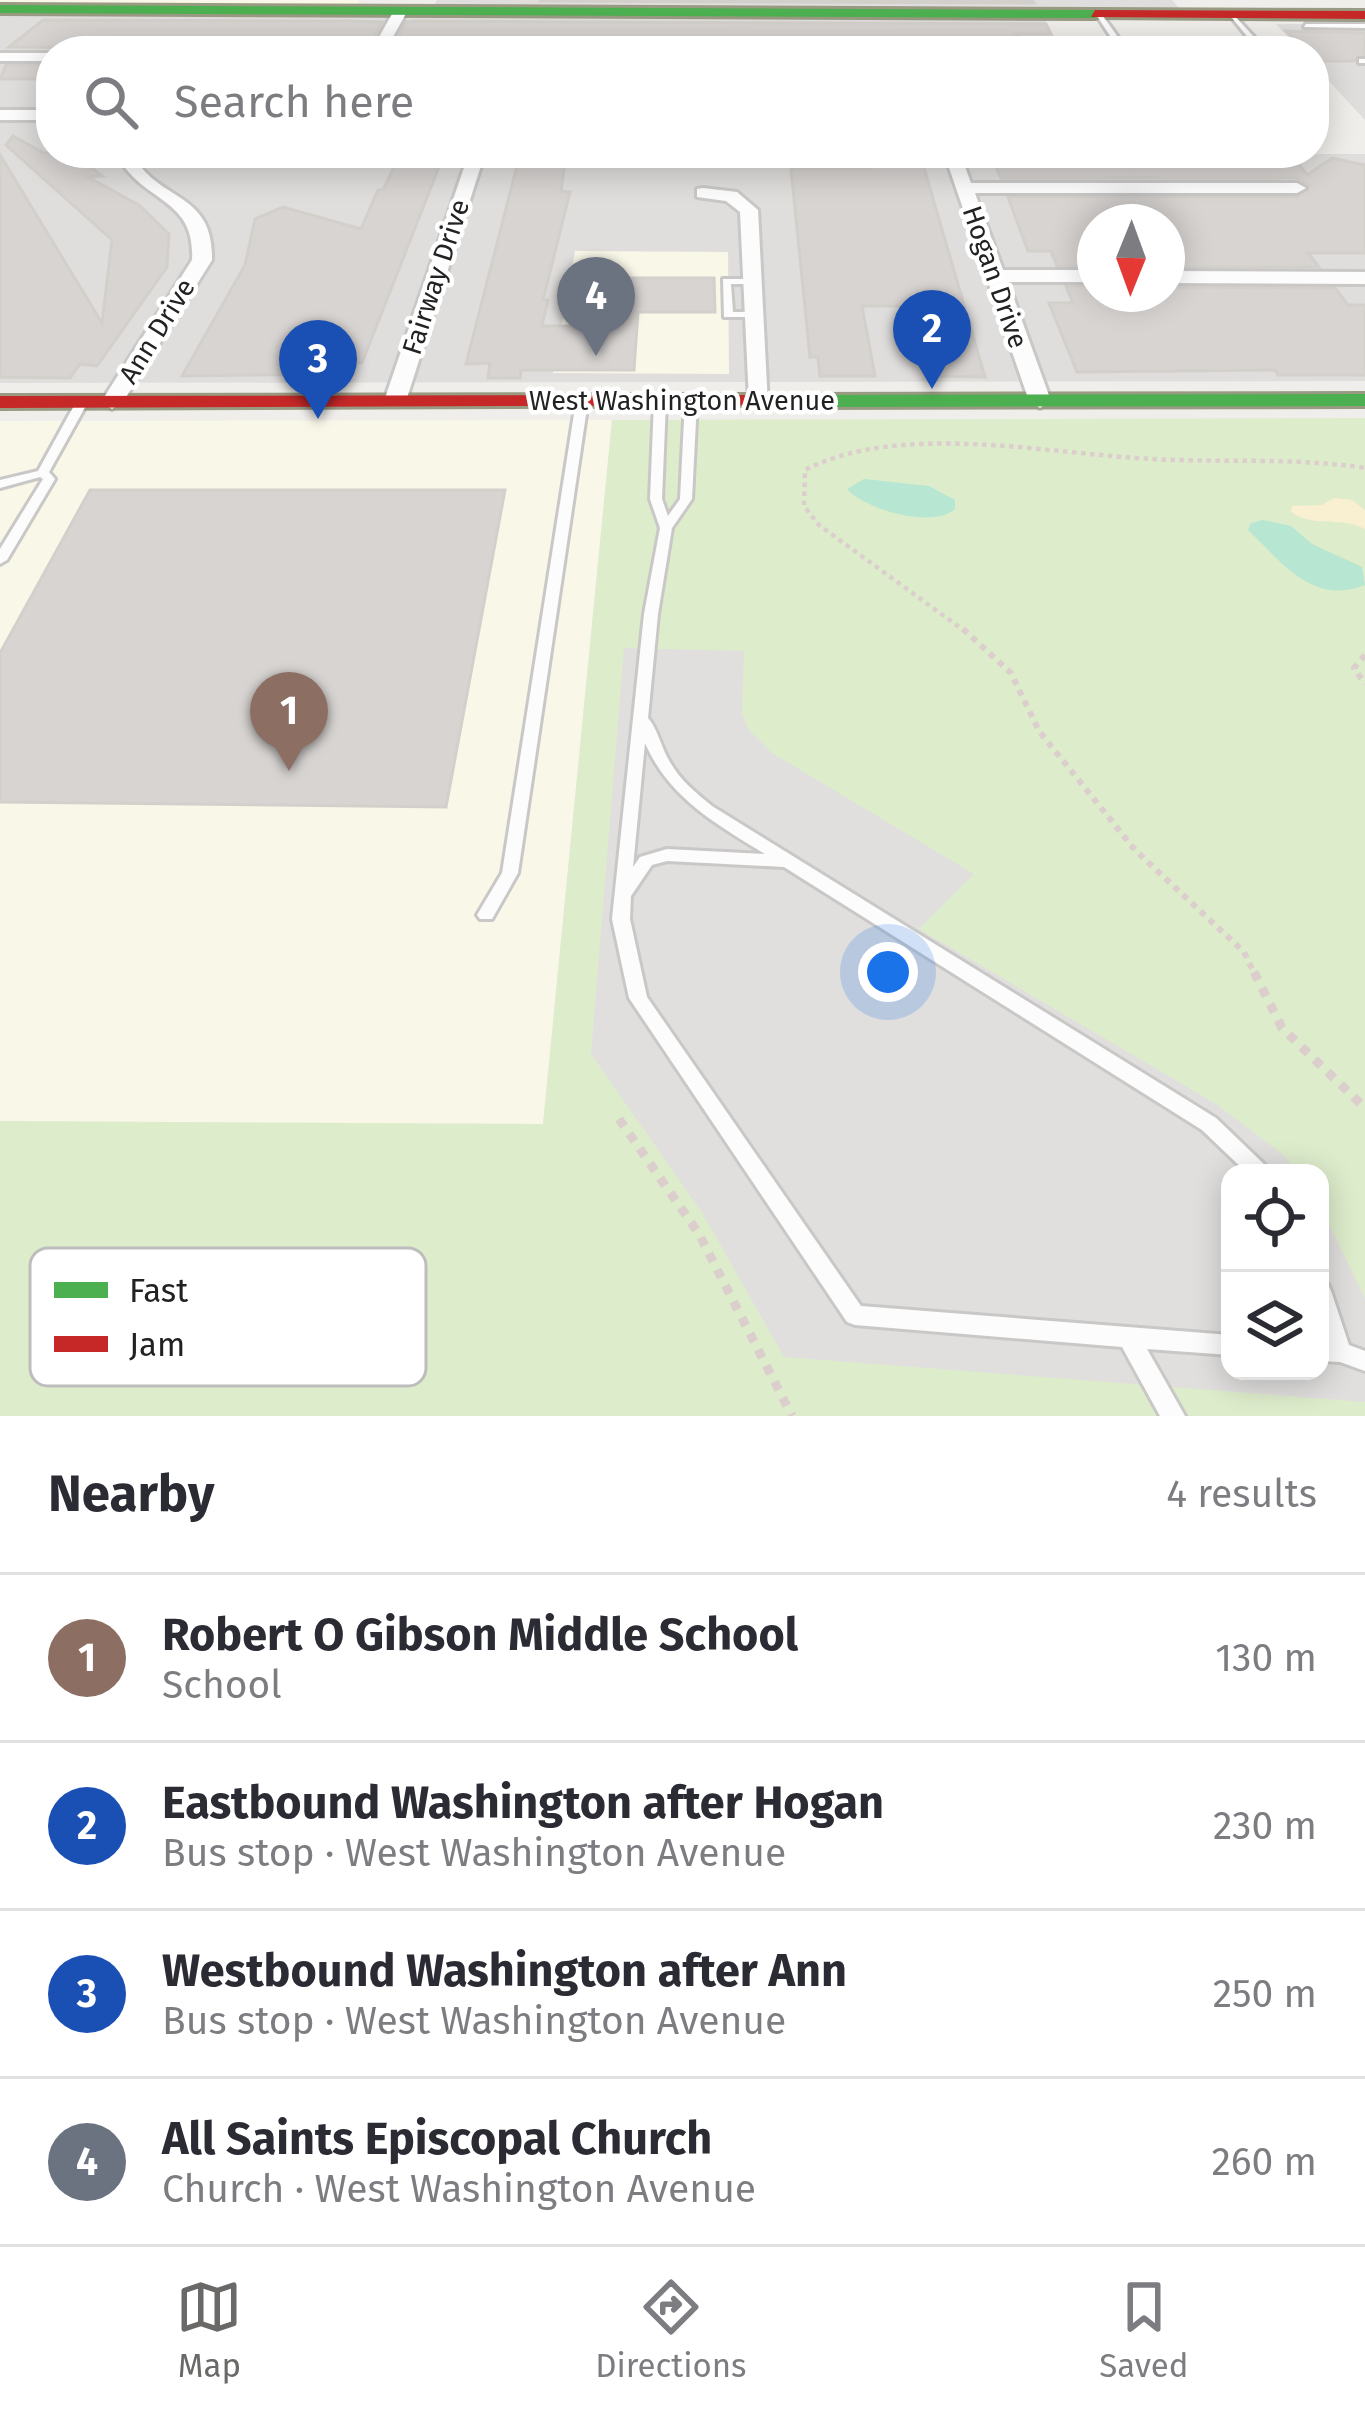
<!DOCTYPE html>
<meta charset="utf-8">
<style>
:root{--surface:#fff;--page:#f7f7f7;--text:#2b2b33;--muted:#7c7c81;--line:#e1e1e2;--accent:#6a6968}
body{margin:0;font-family:"Fira Sans",sans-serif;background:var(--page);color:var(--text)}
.controls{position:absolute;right:36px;bottom:36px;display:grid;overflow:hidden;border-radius:24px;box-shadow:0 6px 30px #0003}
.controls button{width:108px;height:108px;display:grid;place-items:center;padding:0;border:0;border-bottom:3px solid var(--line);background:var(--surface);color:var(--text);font:60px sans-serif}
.compass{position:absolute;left:1077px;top:204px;width:108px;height:108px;border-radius:50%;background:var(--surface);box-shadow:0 6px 30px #0003;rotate:181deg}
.you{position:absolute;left:888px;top:972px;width:42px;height:42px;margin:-30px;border:9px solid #fff;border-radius:50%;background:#1a73e8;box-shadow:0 0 0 18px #1a73e833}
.badge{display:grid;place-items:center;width:78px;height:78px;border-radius:50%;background:var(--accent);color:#fff;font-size:39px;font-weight:700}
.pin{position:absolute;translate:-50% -99px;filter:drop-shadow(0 3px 6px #0008)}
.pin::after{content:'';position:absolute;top:63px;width:42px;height:36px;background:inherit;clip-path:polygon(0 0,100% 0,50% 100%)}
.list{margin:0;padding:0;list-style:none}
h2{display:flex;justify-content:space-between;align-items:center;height:156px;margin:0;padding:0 48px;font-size:51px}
h2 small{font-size:39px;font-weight:400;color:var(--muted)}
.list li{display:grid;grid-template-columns:78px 1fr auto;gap:36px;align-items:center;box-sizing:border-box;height:168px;padding:0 48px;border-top:3px solid var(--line)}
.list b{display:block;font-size:45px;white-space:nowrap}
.list p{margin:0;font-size:39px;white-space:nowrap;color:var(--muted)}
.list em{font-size:39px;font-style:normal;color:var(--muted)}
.icon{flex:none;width:66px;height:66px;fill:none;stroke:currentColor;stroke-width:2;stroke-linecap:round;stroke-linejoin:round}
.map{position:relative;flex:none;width:1365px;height:1416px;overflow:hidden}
.search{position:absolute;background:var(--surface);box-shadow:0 6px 30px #0003;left:36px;right:36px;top:36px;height:132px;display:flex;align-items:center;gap:30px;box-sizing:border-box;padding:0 42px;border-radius:48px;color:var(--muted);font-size:45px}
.sheet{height:828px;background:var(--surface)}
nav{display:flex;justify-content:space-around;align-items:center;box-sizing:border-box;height:168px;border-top:3px solid var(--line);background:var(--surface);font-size:33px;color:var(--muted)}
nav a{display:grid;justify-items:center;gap:6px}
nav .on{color:var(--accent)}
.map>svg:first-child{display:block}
</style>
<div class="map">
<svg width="1365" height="1416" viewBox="0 0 1365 1416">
<rect width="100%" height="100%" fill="#f0eeeb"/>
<g fill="#dfdedc" fill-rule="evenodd">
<path d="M437 0H1172L1179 8 1038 7 1062 51H51V153L1365 154V381L0 383V14L428 16ZM1095 222H1167V294H1095Z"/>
<polygon points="1276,24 1365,24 1365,120 1314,65 1314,51 1301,51"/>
</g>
<g fill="#f8f7e8">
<polygon points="0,0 360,0 357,5 0,4"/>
<polygon points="575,251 728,252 729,374 553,373"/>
<polygon points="612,420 543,1125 0,1121 0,421"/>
</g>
<path fill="#ddeccb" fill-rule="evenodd" d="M1365 418V1416H0V1121L543 1124 612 420ZM1230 1173H1320V1371H1230Z"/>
<path fill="#f8f0d0" d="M1334 498 1352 500 1365 510V529C1341 516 1313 528 1291 512L1292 506 1322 505Z"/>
<g fill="#b7e6d2">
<path d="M864 479 929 486 955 500V509C933 529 866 510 847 489Z"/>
<path d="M1263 520 1291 526 1312 544 1362 567 1365 585C1312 606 1281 561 1248 530L1251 523Z"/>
</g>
<polygon fill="#e0dfde" points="624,648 744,651 742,714 749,730 772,753 974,874 919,929 1216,1104 1285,1156 1297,1173 1230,1173 1230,1371 1320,1371 1320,1206 1365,1298 1365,1402 784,1357 703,1214 591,1054"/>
<g fill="#d7d4d2" stroke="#d3d0cc" stroke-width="3">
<polygon points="542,0 1032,0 1034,3 541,1"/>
<polygon points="43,20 352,21 382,22 368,46 337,46 334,50 9,47"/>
<polygon points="419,21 1046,24 1051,34 1016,34 1039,51 393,46 406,22"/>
<polygon points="1286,31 1365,33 1365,55 1354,61 1318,61 1314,51 1308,51"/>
<polygon points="6,65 51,65 51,79 0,79"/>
<polygon points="13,136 44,153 74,153 102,176 88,177 139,205 169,234 167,267 97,366 80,364 70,378 0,377 0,155 102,323 112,240 6,145"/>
<polygon points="401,153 444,154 362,363 342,362 337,374 182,376 245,265 255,219 283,207 361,229 378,190 383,190"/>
<polygon points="520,154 566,154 561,191 570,192 543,300 548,300 542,326 596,326 599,292 605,292 606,283 628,283 629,278 714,278 715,312 638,312 634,370 521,370 520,378 488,378 490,363 466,364"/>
<polygon points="873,154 920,154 985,377 929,376 912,306 862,306 875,376 820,376 818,357 810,357 791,169 870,169 868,163 876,163"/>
<polygon points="1332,158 1365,165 1365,253 1308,253 1319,267 1167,267 1167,222 1095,222 1095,266 1057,266 1051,251 1028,251 1008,197 1297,197 1310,186 1297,178 1001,178 992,159 1295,159 1307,175"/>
<polygon points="1066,286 1095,286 1095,294 1167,295 1167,287 1335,288 1348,305 1365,305 1365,375 1278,375 1275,370 1077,372 1049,303 1073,303"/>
<polygon points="90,490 505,490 446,807 0,802 0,653"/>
</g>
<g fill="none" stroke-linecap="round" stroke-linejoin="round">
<defs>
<g id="lane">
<polygon points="1098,11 1100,12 1128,51 1120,51 1095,13"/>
<polygon points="1228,13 1232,13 1267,51 1259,51"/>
<polygon points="1306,24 1365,24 1365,28 1304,27"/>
<rect x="1359" y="59" width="6" height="4"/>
<polygon points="723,279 756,279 756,283 753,284 731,284 733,312 755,312 760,315 759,317 724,317"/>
<polygon points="582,398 588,401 518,873 492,919 480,919 477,915 502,873 576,401"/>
<path d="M691 398 697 401 692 499 672 528 658 614 648 718C658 729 661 748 670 762 680 780 696 793 712 806L1216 1118 1267 1167 1270 1173H1247L1202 1130 784 867 667 861 652 865 631 896 630 919 647 997 861 1306 1230 1335V1355L1147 1349 1185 1416H1160L1122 1347 855 1325 847 1322 629 998 612 919 644 614 660 528 650 499 654 402 660 399 666 402 662 499 668 516 680 499 685 401ZM645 743C669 798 716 824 765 854L667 849 640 857 633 867Z"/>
<polygon points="82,399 88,402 49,472 55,479 7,560 0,564 0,549 43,479 40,477 0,488 0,480 38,471 76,402"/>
<polygon points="1320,1281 1328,1284 1331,1291 1349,1345 1365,1351 1365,1371 1340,1362 1320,1361 1320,1341 1325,1341 1320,1325"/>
</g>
<g id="street">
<polygon points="396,7 408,10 385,51 371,51"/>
<rect x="0" y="53" width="51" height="8"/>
<rect x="0" y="110" width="51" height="10"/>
<path d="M116 153H132C157 203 214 190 212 260L123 402 112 409 101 402 192 260C196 196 140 203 116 153Z"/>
<polygon points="469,153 485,153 406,401 403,406 387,406 384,401"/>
<polygon points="944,153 960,153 971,183 1297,183 1306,188 1297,193 975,193 1003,270 1095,270 1095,282 1008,282 1051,401 1040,408 1029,401"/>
<polygon points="703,188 737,192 758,210 768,406 752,406 749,401 740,212 726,201 697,197 697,189"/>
<polygon points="1167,271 1365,272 1365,284 1167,283"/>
</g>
<g id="fast">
<polygon points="0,5 1095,10 1101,14 1095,18 0,13"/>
<polygon points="1365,394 1365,406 805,407 795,401 805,395"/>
</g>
<g id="jam">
<polygon points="1095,10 1365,11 1365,19 1091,17"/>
<polygon points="805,395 815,401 812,405 0,408 0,396"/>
</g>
</defs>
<use href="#lane" stroke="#c9c8c7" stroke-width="6"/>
<use href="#street" stroke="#c9c8c7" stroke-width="6"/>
<use href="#fast" stroke="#999a82" stroke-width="6"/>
<use href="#jam" stroke="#999a82" stroke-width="6"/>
<path stroke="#dccecd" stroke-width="4.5" stroke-dasharray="4.5 4.5" stroke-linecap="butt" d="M966 632 819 525 804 506 805 470C899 421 1049 454 1152 459 1223 463 1295 457 1365 468"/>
<g stroke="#dccecd" stroke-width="6" stroke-dasharray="6 6" stroke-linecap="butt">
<polyline points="963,629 1011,673 1039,731 1135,850 1244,952 1255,975"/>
<polyline points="1365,655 1354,668 1365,684"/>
</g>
<g stroke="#dccecd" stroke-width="9" stroke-dasharray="9 9" stroke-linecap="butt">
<polyline points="1254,972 1282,1028 1365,1108"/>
<polyline points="619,1119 699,1234 792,1416"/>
</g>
<use href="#lane" fill="#fdfcfc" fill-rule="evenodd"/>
<use href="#street" fill="#fdfcfc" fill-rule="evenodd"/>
<use href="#fast" fill="#4caf50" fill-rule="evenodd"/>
<use href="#jam" fill="#c62828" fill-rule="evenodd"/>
</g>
<g text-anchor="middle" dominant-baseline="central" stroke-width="9" stroke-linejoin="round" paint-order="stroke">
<g font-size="27" fill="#222" stroke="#fff">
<text transform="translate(436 277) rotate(-72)">Fairway Drive</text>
<text transform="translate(995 277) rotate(71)">Hogan Drive</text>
<text transform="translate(157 331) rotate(-58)">Ann Drive</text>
<text x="682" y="401">West Washington Avenue</text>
</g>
</g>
<rect x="30" y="1248" width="396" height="138" rx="18" fill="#fff" stroke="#bdbdbd" stroke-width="3"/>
<rect x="54" y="1282" width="54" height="16" fill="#4caf50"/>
<rect x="54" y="1336" width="54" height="16" fill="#c62828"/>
<g font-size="33" fill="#222">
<text x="129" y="1302">Fast</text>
<text x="129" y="1356">Jam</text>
</g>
</svg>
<div class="controls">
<button><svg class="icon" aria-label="locate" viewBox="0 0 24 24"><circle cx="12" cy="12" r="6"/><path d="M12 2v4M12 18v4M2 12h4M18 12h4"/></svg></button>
<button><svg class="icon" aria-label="layers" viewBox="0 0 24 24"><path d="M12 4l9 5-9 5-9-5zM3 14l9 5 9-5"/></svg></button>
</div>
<svg class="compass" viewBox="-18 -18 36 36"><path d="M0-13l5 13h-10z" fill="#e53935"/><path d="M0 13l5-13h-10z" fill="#7c7c81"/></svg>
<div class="you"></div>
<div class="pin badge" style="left:289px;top:771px;background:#8d6e63">1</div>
<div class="pin badge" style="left:932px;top:389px;background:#1a4fb4">2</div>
<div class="pin badge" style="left:318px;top:419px;background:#1a4fb4">3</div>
<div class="pin badge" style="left:596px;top:356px;background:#6b7280">4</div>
<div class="search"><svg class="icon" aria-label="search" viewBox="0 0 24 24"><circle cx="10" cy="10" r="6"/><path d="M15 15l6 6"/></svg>Search here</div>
</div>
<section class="sheet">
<h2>Nearby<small>4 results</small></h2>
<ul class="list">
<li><span class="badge" style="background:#8d6e63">1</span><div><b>Robert O Gibson Middle School</b><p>School</p></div><em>130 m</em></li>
<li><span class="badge" style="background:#1a4fb4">2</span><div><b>Eastbound Washington after Hogan</b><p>Bus stop · West Washington Avenue</p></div><em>230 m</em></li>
<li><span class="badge" style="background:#1a4fb4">3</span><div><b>Westbound Washington after Ann</b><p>Bus stop · West Washington Avenue</p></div><em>250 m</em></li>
<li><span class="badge" style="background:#6b7280">4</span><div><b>All Saints Episcopal Church</b><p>Church · West Washington Avenue</p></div><em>260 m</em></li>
</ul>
</section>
<nav>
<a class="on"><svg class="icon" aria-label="map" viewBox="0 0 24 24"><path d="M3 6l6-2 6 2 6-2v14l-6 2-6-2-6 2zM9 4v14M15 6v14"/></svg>Map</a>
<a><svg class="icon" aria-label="directions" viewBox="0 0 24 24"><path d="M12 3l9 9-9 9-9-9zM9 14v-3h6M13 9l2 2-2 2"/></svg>Directions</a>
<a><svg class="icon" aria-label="saved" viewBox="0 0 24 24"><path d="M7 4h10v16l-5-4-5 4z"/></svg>Saved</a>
</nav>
